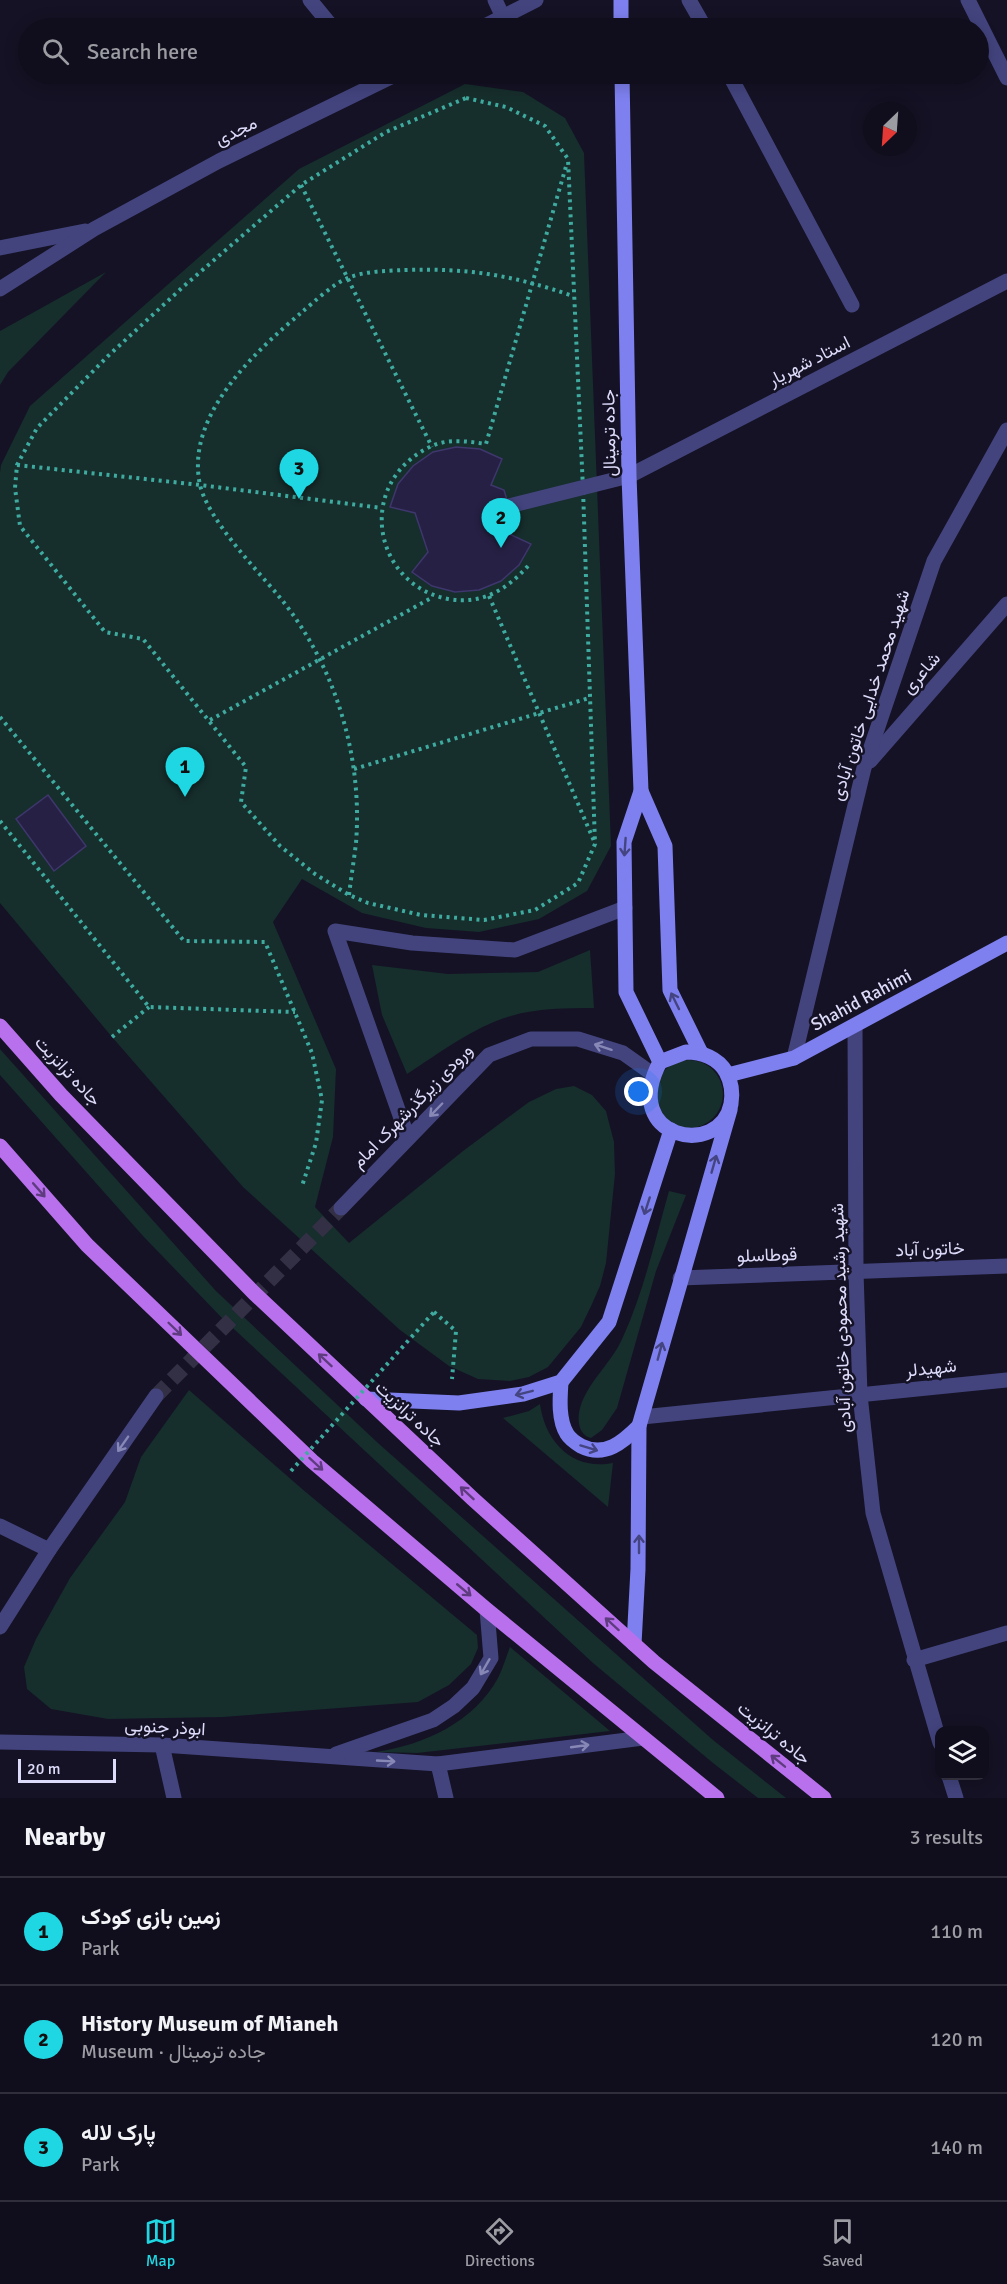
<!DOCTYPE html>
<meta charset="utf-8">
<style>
:root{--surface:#100e1c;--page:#191725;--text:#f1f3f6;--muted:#9c9ca3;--line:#302e3b;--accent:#1fd7e2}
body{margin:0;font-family:Signika,Vazirmatn,sans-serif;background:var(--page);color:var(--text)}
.controls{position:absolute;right:18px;bottom:18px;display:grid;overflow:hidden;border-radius:12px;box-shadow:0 3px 15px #0003}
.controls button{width:54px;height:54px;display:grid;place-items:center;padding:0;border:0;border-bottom:2px solid var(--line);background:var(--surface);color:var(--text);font:30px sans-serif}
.compass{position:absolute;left:863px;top:102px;width:54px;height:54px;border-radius:50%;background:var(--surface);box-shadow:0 3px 15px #0003;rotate:205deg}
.scale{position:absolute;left:18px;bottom:15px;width:98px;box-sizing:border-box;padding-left:6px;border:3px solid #dddbfa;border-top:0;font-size:16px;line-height:21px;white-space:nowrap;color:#dddbfa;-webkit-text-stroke:4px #151225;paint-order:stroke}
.you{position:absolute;left:639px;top:1092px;width:21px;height:21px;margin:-15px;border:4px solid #fff;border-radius:50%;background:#1a73e8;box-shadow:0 0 0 9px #1a73e833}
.badge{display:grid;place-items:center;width:39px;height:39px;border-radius:50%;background:var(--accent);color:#111;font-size:20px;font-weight:700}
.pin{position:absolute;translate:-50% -50px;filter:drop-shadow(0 2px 3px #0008)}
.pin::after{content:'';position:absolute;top:32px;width:21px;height:18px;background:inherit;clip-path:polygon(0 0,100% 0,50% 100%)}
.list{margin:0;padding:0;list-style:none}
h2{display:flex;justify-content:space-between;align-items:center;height:78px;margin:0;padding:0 24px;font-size:26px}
h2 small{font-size:20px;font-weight:400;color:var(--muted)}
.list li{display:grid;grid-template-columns:39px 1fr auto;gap:18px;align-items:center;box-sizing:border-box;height:108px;padding:0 24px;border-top:2px solid var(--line)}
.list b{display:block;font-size:22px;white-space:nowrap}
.list p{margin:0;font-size:20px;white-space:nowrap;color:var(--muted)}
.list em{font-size:20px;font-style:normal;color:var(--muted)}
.icon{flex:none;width:33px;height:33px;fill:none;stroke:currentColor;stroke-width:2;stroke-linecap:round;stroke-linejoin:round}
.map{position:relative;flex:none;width:1007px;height:1798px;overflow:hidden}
.search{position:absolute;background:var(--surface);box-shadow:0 3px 15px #0003;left:18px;right:18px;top:18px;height:66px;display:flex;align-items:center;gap:15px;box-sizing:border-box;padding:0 21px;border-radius:33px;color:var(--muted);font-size:22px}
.sheet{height:402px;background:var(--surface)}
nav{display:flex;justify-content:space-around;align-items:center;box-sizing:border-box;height:84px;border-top:2px solid var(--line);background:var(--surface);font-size:16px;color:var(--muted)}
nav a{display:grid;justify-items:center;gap:3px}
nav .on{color:var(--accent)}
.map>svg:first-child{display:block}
</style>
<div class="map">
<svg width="1007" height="1798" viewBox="0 0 1007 1798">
<rect width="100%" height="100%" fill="#151225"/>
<g fill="#162e2c">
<polygon points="465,84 523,92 565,118 584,153 611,846 587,891 539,919 479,932 426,928 362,913 302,879 273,922 336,1069 333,1137 315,1207 349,1243 463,1151 529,1102 556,1089 574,1086 592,1095 606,1111 614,1142 615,1174 606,1263 600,1286 592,1304 581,1327 548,1367 529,1377 510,1381 478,1379 449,1366 400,1330 243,1187 112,1037 0,903 0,473 1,465 30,406 299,169"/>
<polygon points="106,272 8,372 0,385 0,331"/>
<path d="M590 950 594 1008C567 1008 537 1008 511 1016 473 1027 440 1053 407 1074L382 1015 372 965 448 974 538 972Z"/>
<polygon points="0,1049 216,1291 378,1443 713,1740 786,1798 758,1798 713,1763 593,1663 221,1317 143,1236 0,1075"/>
<circle cx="689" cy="1094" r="34"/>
<path d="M669 1191 686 1195 656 1271 617 1408 602 1430 591 1438C578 1435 577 1419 580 1408 588 1381 612 1363 623 1337 644 1291 655 1240 669 1191Z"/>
<polygon points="189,1390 301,1488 477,1635 478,1648 471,1664 449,1685 418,1702 223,1717 108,1719 51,1709 27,1689 24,1667 36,1639 70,1578 125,1502 141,1457"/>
<path d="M540 1404C545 1442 573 1471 613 1463L608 1507 503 1418 529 1411Z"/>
<path d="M510 1647 610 1731 417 1753 376 1752C424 1745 474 1722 498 1678 503 1668 506 1657 510 1647Z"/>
</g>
<g fill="#262144" stroke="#3e366d" stroke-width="1.5">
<polygon points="456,447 480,449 502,459 491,485 504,490 513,520 505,532 531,544 519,565 501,581 479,590 455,592 432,586 412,572 428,552 415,513 390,507 398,484 413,466 433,452"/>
<polygon points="48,795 86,846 54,871 16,819"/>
</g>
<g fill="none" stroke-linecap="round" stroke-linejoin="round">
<polyline stroke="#333045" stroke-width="15" stroke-dasharray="15 8" stroke-linecap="butt" points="156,1396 341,1208"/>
<g stroke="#3faa9f" stroke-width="4" stroke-dasharray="3 4.5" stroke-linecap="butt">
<polygon points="466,98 506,107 545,126 568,159 583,489 595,844 578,883 535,910 484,920 421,915 368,903 349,895 315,874 280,846 241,802 246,767 143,639 105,632 20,526 15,488 17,465 37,428 108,356 184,286 301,185 386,132"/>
<polyline points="301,185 432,447"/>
<polyline points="17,465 200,485 382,508"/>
<path d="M528 566C506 590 482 605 448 599 380 586 358 501 412 458 421 451 433 444 445 442 459 440 472 442 486 444L567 163"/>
<polyline points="489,596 594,841"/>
<polyline points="0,717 184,941 265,942 312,1053 322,1100 316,1143 302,1186"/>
<polyline points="210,720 433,597"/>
<polyline points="354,769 589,698"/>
<polyline points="0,821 149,1007 295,1012"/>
<path d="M349 895C351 878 354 860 356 843 363 754 334 662 277 594 254 567 208 519 200 485 185 415 255 352 302 312 314 302 334 283 348 278 364 271 387 271 404 270 469 268 512 275 573 296"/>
<polyline points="112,1037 149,1007"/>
<polyline points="434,1312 456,1331 452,1379"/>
</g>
<g stroke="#43447e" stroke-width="15">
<polyline points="310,0 333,28"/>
<polyline points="495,0 503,17"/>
<polyline points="689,0 705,28"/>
<polyline points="729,74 852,305"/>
<polyline points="509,506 629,476"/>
<polyline points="408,1138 335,931 412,943 515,950 625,908"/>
<polyline points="680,1278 1007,1266"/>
<polyline points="642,1417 1007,1380"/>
</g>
<g stroke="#43447e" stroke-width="15">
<polyline points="968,0 1007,78"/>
<polyline points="629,476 1007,281"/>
<polyline points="870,761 1007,604"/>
<polyline points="855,1026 856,1272 860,1395 873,1513 940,1743"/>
<polyline points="794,1058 864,768 934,561 1007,430"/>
<polyline points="0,1526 49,1550"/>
<polyline points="914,1660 1007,1633"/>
<polyline points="162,1745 174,1798"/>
<polyline points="438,1764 446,1798"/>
<polyline points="949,1776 956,1798"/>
</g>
<g stroke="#43447e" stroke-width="15">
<polyline points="481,28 536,0"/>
<polyline points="0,248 85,231"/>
<polyline points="0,289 94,229 219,161 397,74"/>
<polyline points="341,1208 489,1055 531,1039 578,1039 623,1053 654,1075"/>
<polyline points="0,1627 49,1550 156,1396"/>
<polyline points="0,1742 162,1745 438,1764 643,1738"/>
<polyline points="336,1754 433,1720 454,1706 473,1688 491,1658 487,1610"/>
</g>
<g stroke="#7e80ef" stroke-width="15">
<polyline points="621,0 621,28"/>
<polyline points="622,74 629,476 641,791 624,842 626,992 660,1062"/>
<polyline points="641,791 665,846 670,990 701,1053"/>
<path d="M686 1052C702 1052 718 1058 726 1072 732 1083 733 1092 731 1104 720 1159 619 1139 660 1062Z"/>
<polyline points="728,1075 794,1058 1007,943"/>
<path d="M561 1382C560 1397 558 1420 567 1434 570 1439 576 1443 581 1446 605 1458 623 1442 639 1426"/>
<polyline points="366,1399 459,1403 523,1394 561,1382 609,1322 671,1130"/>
<polyline points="634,1644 638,1569 639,1426 730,1110"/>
</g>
<g stroke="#b970ed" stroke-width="15">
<polyline points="0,1026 61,1095 254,1293 473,1499 654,1662 824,1798"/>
<polyline points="0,1146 87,1245 312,1461 487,1610 717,1798"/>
</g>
<polyline stroke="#3faa9f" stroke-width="4" stroke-dasharray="3 4.5" stroke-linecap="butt" points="291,1471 434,1312"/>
</g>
<defs><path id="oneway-shaft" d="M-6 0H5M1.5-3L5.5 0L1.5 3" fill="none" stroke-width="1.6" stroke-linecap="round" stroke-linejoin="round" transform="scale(1.5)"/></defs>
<g stroke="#444480">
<use href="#oneway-shaft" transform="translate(625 847) rotate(94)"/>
<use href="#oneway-shaft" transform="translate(675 1001) rotate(-116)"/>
<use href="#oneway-shaft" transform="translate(714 1164) rotate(-74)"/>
<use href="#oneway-shaft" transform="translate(647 1206) rotate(108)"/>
<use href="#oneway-shaft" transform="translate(660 1351) rotate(-75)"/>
<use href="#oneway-shaft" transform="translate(524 1393) rotate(166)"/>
<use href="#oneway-shaft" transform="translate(589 1448) rotate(17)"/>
<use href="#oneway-shaft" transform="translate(639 1544) rotate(-90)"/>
</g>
<g stroke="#8888b6">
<use href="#oneway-shaft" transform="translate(603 1047) rotate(-162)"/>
<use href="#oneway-shaft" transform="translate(436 1110) rotate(134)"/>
<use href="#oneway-shaft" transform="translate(123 1444) rotate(125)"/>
<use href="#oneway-shaft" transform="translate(485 1667) rotate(120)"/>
<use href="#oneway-shaft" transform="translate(580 1746) rotate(-8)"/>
<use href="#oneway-shaft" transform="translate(386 1761) rotate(3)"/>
</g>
<g stroke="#5f3c7f">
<use href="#oneway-shaft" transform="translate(39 1190) rotate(49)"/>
<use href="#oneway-shaft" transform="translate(175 1329) rotate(44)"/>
<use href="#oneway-shaft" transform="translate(325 1360) rotate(-137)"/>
<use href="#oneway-shaft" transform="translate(316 1464) rotate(42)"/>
<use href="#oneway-shaft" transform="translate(467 1493) rotate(-137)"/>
<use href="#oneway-shaft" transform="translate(464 1590) rotate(40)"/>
<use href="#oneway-shaft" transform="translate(612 1624) rotate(-138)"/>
<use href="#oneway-shaft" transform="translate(778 1761) rotate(-141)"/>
</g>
<g text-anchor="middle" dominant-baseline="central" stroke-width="5" stroke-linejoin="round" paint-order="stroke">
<g font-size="18" fill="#dddbfa" stroke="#151225">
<text transform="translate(236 131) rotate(-26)">مجدی</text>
<text transform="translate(809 361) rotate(-27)">استاد شهریار</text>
<text transform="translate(609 433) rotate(-91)">جاده ترمینال</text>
<text transform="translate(921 673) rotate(-49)">شاعری</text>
<text transform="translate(870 695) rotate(-72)">شهید محمد خدایی خاتون آبادی</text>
<text transform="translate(861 1000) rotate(-28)">Shahid Rahimi</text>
<text transform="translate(68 1071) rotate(47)">جاده ترانزیت</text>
<text transform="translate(412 1106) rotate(-46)">ورودی زیرگذرشهرک امام</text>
<text transform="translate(930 1249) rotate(-2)">خاتون آباد</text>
<text transform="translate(767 1255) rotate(-2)">قوطاسلو</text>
<text transform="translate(841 1318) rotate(-92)">شهید رشید محمودی خاتون آبادی</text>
<text transform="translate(931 1368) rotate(-6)">شهیدلر</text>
<text transform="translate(410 1414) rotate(43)">جاده ترانزیت</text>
<text transform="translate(165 1727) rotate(3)">ابوذر جنوبی</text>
<text transform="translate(774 1733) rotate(39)">جاده ترانزیت</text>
</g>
</g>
</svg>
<div class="controls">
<button><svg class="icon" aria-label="layers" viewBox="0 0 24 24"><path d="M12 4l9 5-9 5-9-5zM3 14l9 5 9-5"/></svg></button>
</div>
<svg class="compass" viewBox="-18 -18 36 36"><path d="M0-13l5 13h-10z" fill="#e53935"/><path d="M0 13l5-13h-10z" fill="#9c9ca3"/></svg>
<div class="scale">20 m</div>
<div class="you"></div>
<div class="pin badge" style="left:185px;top:797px">1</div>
<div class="pin badge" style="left:501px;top:548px">2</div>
<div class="pin badge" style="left:299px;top:499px">3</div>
<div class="search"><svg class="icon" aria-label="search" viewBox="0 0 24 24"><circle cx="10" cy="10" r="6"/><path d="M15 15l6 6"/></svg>Search here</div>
</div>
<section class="sheet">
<h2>Nearby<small>3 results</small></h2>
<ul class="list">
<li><span class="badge">1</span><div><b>زمین بازی کودک</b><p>Park</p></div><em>110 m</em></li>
<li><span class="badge">2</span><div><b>History Museum of Mianeh</b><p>Museum · جاده ترمینال</p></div><em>120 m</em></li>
<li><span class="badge">3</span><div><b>پارک لاله</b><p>Park</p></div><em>140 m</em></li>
</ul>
</section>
<nav>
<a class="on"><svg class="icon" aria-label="map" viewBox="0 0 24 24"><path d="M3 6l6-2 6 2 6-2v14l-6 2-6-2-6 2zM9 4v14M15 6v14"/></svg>Map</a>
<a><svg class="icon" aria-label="directions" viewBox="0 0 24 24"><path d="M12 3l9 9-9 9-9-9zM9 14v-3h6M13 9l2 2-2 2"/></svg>Directions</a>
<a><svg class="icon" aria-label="saved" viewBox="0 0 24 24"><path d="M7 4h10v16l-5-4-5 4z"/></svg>Saved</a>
</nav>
